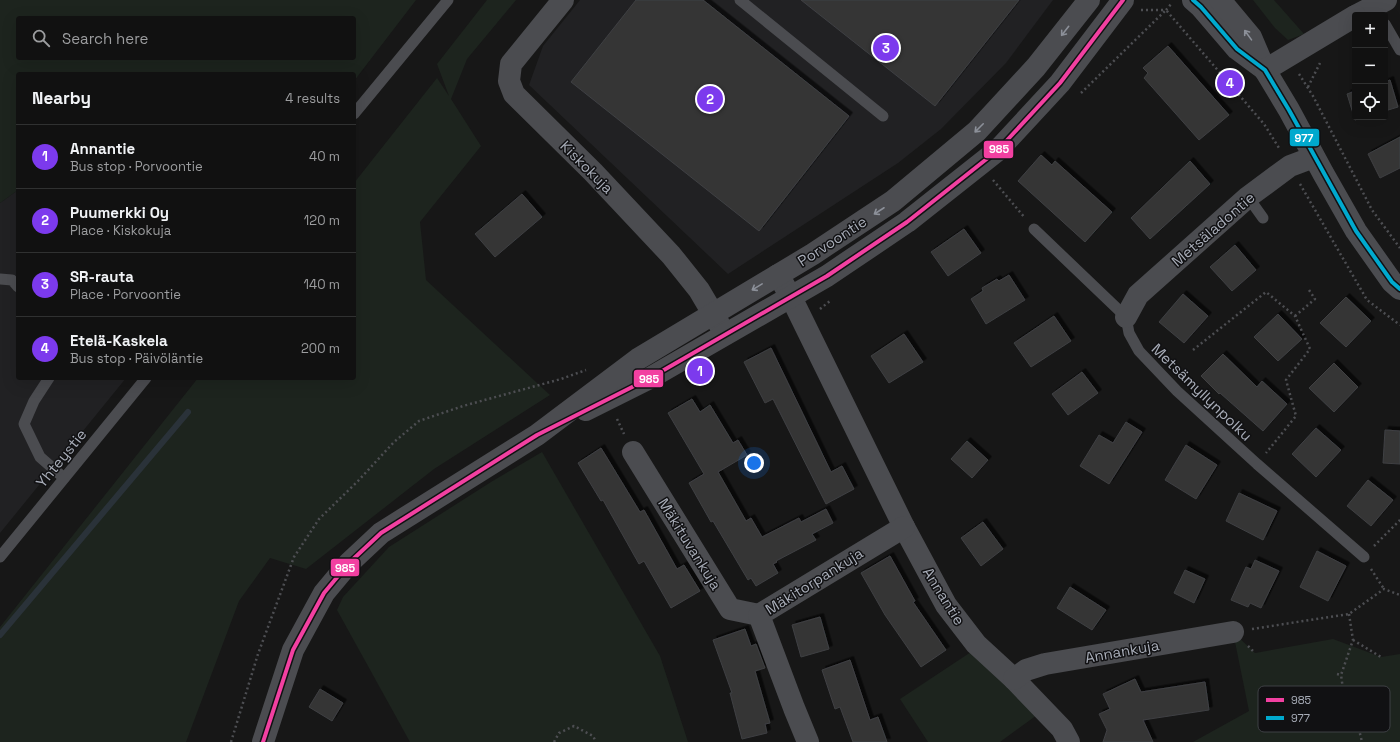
<!DOCTYPE html>
<meta charset="utf-8">
<style>
:root{--surface:#111;--page:#1a1a1a;--text:#f1f3f6;--muted:#9c9d9f;--line:#303131;--accent:#7c3aed}
body{margin:0;font-family:"Space Grotesk",sans-serif;background:var(--page);color:var(--text)}
.controls{position:absolute;right:12px;top:12px;display:grid;overflow:hidden;border-radius:4px;box-shadow:0 4px 16px #0002}
.controls button{width:36px;height:36px;display:grid;place-items:center;padding:0;border:0;border-bottom:1px solid var(--line);background:var(--surface);color:var(--text);font:20px sans-serif}
.you{position:absolute;left:754px;top:463px;width:14px;height:14px;margin:-10px;border:3px solid #fff;border-radius:50%;background:#1a73e8;box-shadow:0 0 0 6px #1a73e833}
.badge{display:grid;place-items:center;width:26px;height:26px;border-radius:50%;background:var(--accent);color:#fff;font-size:13px;font-weight:700}
.pin{position:absolute;translate:-50% -50%;border:2px solid #fff;box-shadow:0 1px 4px #0006}
.list{margin:0;padding:0;list-style:none}
h2{display:flex;justify-content:space-between;align-items:center;height:52px;margin:0;padding:0 16px;font-size:17px}
h2 small{font-size:13px;font-weight:400;color:var(--muted)}
.list li{display:grid;grid-template-columns:26px 1fr auto;gap:12px;align-items:center;box-sizing:border-box;height:64px;padding:0 16px;border-top:1px solid var(--line)}
.list b{display:block;font-size:15px;white-space:nowrap}
.list p{margin:0;font-size:13px;white-space:nowrap;color:var(--muted)}
.list em{font-size:13px;font-style:normal;color:var(--muted)}
.icon{flex:none;width:22px;height:22px;fill:none;stroke:currentColor;stroke-width:2;stroke-linecap:round;stroke-linejoin:round}
.map{position:relative;flex:none;width:1400px;height:742px;overflow:hidden}
.search{position:absolute;background:var(--surface);box-shadow:0 4px 16px #0002;left:16px;top:16px;width:340px;height:44px;display:flex;align-items:center;gap:10px;box-sizing:border-box;padding:0 14px;border-radius:4px;color:var(--muted);font-size:15px}
.panel{position:absolute;background:var(--surface);box-shadow:0 4px 16px #0002;left:16px;top:72px;width:340px;height:308px;border-radius:4px}
.map>svg:first-child{display:block}
</style>
<div class="map">
<svg width="1400" height="742" viewBox="0 0 1400 742">
<defs>
<filter id="shadow"><feDropShadow dx="3.5" dy="-3.5" stdDeviation="0" flood-color="#0009"/></filter>
</defs>
<rect width="100%" height="100%" fill="#171717"/>
<g fill="#212123">
<polygon points="580,0 1053,0 1006,63 941,129 898,163 728,274 529,85 543,46"/>
<polygon points="18,190 18,378 126,378 0,533 0,203"/>
</g>
<g fill="#1d241e" fill-rule="evenodd">
<path d="M0 0H416L354 81V74H18V190L0 203ZM18 18H354V58H18Z"/>
<polygon points="487,0 516,0 467,59 451,99 481,146 420,222 426,280 550,395 434,469 306,569 270,558 239,601 186,742 0,742 0,627 198,378 354,378 354,183 437,78 449,96 437,64"/>
<polygon points="1253,0 1274,0 1304,34 1288,40 1275,28"/>
<polygon points="542,452 660,656 688,742 410,742 337,610 343,597 389,547 491,482"/>
<polygon points="1233,632 1255,653 1333,639 1381,657 1400,654 1400,742 1193,742 1249,711"/>
<polygon points="971,652 1037,715 1000,742 928,742 900,699"/>
</g>
<g fill="none" stroke-linecap="round" stroke-linejoin="round">
<polyline stroke="#2a3239" stroke-width="6" points="0,635 188,412"/>
</g>
<g fill="#353536" stroke="#3f4043" filter="url(#shadow)">
<polygon points="636,0 703,0 849,116 759,231 571,82"/>
<polygon points="801,0 1019,0 935,106"/>
<polygon points="1168,46 1229,115 1199,140 1144,78 1148,73 1143,68"/>
<polygon points="1390,80 1398,107 1385,111 1385,82"/>
<polygon points="1355,91 1355,117 1364,117 1355,120 1347,94"/>
<polygon points="1400,137 1400,168 1380,178 1368,154"/>
<polygon points="1041,155 1052,165 1055,161 1112,212 1085,242 1018,181"/>
<polygon points="1190,161 1210,184 1150,239 1131,218"/>
<polygon points="522,194 542,217 495,257 475,234"/>
<polygon points="964,229 981,253 948,276 931,252"/>
<polygon points="1235,245 1256,270 1232,291 1210,267"/>
<polygon points="1009,275 1025,300 986,324 971,299 983,291 982,288 997,279 999,281"/>
<polygon points="1183,294 1208,316 1184,343 1159,322"/>
<polygon points="1346,297 1371,321 1346,347 1320,323"/>
<polygon points="1278,314 1302,339 1278,361 1254,337"/>
<polygon points="1054,316 1071,341 1031,367 1014,343"/>
<polygon points="904,334 923,362 889,383 871,356"/>
<polygon points="771,348 831,472 842,466 854,489 826,504 773,399 765,403 744,362"/>
<polygon points="1223,354 1257,387 1262,381 1287,404 1263,431 1220,393 1219,394 1201,376"/>
<polygon points="1334,363 1358,387 1334,412 1309,388"/>
<polygon points="1082,372 1098,393 1068,415 1052,394"/>
<polygon points="692,399 700,412 710,405 733,443 738,440 747,455 718,472 746,521 751,518 762,537 799,518 801,522 826,509 833,523 812,534 816,540 776,561 777,562 773,564 778,573 756,586 751,578 748,580 713,521 711,522 689,483 704,474 668,413"/>
<polygon points="1126,422 1142,432 1109,484 1080,466 1099,435 1113,443"/>
<polygon points="1316,428 1341,450 1316,477 1292,454"/>
<polygon points="1385,430 1400,431 1400,464 1383,463"/>
<polygon points="967,441 988,460 972,478 951,459"/>
<polygon points="1186,445 1217,465 1196,499 1165,480"/>
<polygon points="601,448 640,512 644,510 677,569 684,565 700,591 671,608 644,561 639,564 603,500 601,501 578,463"/>
<polygon points="1368,480 1393,500 1371,526 1347,506"/>
<polygon points="1239,493 1277,511 1263,540 1226,521"/>
<polygon points="983,522 1003,549 981,566 961,538"/>
<polygon points="1317,551 1346,566 1328,601 1300,587"/>
<polygon points="890,556 915,601 913,602 946,650 921,667 885,615 861,573"/>
<polygon points="1255,560 1279,571 1261,608 1250,603 1248,607 1231,600 1246,567 1251,569"/>
<polygon points="1185,570 1205,579 1194,603 1174,593"/>
<polygon points="1070,587 1106,610 1092,630 1057,608"/>
<polygon points="820,617 829,649 801,657 792,625"/>
<polygon points="745,629 751,646 756,644 765,668 755,671 770,723 765,724 767,733 742,739 730,693 732,693 713,640"/>
<polygon points="850,660 870,720 878,717 887,742 853,742 840,707 835,709 822,670"/>
<polygon points="1135,679 1141,692 1205,682 1209,710 1143,720 1153,742 1103,742 1107,730 1099,714 1110,709 1103,694"/>
<polygon points="320,689 343,703 332,721 309,707"/>
</g>
<g fill="none" stroke-linecap="round" stroke-linejoin="round">
<g stroke="#4d4e52" stroke-width="2.5" stroke-dasharray="2 3" stroke-linecap="butt">
<polyline points="1141,10 1166,10 1172,3"/>
<polyline points="1299,74 1313,96 1372,210 1400,248"/>
<polyline points="1308,87 1320,63"/>
<polyline points="1081,93 1166,10 1264,124 1279,148"/>
<polyline points="993,180 1025,218"/>
<polyline points="1300,184 1367,300 1400,325"/>
<polyline points="820,309 830,301"/>
<polyline points="1295,316 1315,299 1309,290"/>
<polyline points="1193,350 1266,292 1295,316 1310,349 1286,380 1296,416 1266,453"/>
<polyline points="617,419 624,434"/>
<polyline points="1374,546 1400,520"/>
<polyline points="1371,569 1384,589"/>
<polyline points="1349,614 1353,640 1341,675 1343,689 1356,717 1362,742"/>
<polyline points="1252,629 1349,614 1384,589 1400,595"/>
<polyline points="1353,640 1381,657"/>
<polyline points="1248,646 1255,653"/>
<polyline points="1337,674 1341,675"/>
<polyline points="231,742 258,654 294,557 319,519 358,481 394,442 419,421 463,406 561,379 586,370"/>
<polyline points="554,742 559,733 574,726 593,736 596,742"/>
</g>
<g stroke="#4b4c50" stroke-width="11">
<polyline points="740,0 883,116"/>
<polyline points="1385,24 1400,50"/>
<polyline points="354,114 448,0"/>
<polyline points="1248,197 1263,218"/>
<polyline points="1034,229 1126,317 1129,333 1139,351 1177,391 1257,464 1364,557"/>
<polyline points="0,279 12,280 18,287"/>
<polyline points="49,378 34,401 24,424 40,457 64,478"/>
<polyline points="0,557 146,378"/>
</g>
<g stroke="#4b4c50" stroke-width="22">
<polyline points="563,0 511,64 509,81 514,94 593,172 671,255 699,290 725,334"/>
<polyline points="1193,0 1201,7 1237,49 1264,69"/>
<polyline points="1220,0 1251,37 1265,70 1289,110 1323,173 1356,231 1392,282 1400,289"/>
<polyline points="1357,15 1386,0"/>
<polyline points="1265,70 1355,16"/>
<polyline points="778,275 791,297 904,527 946,605 976,644 1014,679 1062,729 1069,742"/>
<polyline points="1126,317 1138,295 1248,197 1290,166 1314,157"/>
<polyline points="633,452 730,609 759,615"/>
<polyline points="1014,679 1026,670 1045,664 1233,632"/>
<polyline points="808,742 794,708 759,615 904,527"/>
</g>
<g stroke="#4b4c50" stroke-width="22">
<polyline points="586,410 650,378 827,276 907,222 998,150 1060,83 1123,0"/>
<polyline points="263,742 293,650 324,593 349,563 381,533 537,435 638,359 813,254 893,201 977,131 1036,67 1089,0"/>
</g>
<defs>
<polyline id="bus-1" points="263,742 293,650 324,593 349,563 381,533 537,435 650,378 827,276 907,222 998,150 1060,83 1123,0"/>
<polyline id="bus-2" points="1193,0 1201,7 1237,49 1265,70 1289,110 1356,231 1392,282 1400,289"/>
</defs>
<use href="#bus-1" stroke="#111113" stroke-width="7"/>
<use href="#bus-2" stroke="#111113" stroke-width="7"/>
<use href="#bus-1" stroke="#f240a1" stroke-width="4"/>
<use href="#bus-2" stroke="#00a9ce" stroke-width="4"/>
</g>
<defs><path id="oneway-shaft" d="M-6 0H5M1.5-3L5.5 0L1.5 3" fill="none" stroke-width="1.6" stroke-linecap="round" stroke-linejoin="round"/></defs>
<g stroke="#8c9099">
<use href="#oneway-shaft" transform="translate(1065 31) rotate(128)"/>
<use href="#oneway-shaft" transform="translate(1248 35) rotate(-126)"/>
<use href="#oneway-shaft" transform="translate(979 128) rotate(135)"/>
<use href="#oneway-shaft" transform="translate(879 211) rotate(147)"/>
<use href="#oneway-shaft" transform="translate(757 287) rotate(149)"/>
</g>
<g text-anchor="middle" dominant-baseline="central" stroke-width="3" stroke-linejoin="round" paint-order="stroke">
<g font-size="15" fill="#a8adb8" stroke="#111113">
<text transform="translate(587 167) rotate(45)">Kiskokuja</text>
<text transform="translate(1213 229) rotate(-41)">Metsäladontie</text>
<text transform="translate(832 241) rotate(-33)">Porvoontie</text>
<text transform="translate(1202 392) rotate(44)">Metsämyllynpolku</text>
<text transform="translate(61 458) rotate(-51)">Yhteystie</text>
<text transform="translate(690 544) rotate(58)">Mäkituvankuja</text>
<text transform="translate(814 581) rotate(-32)">Mäkitorpankuja</text>
<text transform="translate(944 596) rotate(58)">Annantie</text>
<text transform="translate(1122 651) rotate(-10)">Annankuja</text>
</g>
</g>
<rect x="1258" y="686" width="132" height="46" rx="6" fill="#111113" stroke="#3e4045" stroke-width="1"/>
<rect x="1266" y="698" width="18" height="4" fill="#f240a1"/>
<rect x="1266" y="716" width="18" height="4" fill="#00a9ce"/>
<g font-size="11" fill="#a8adb8">
<text x="1291" y="704">985</text>
<text x="1291" y="722">977</text>
</g>
<g stroke="#111113" stroke-width="1.5">
<rect x="1289" y="128" width="31" height="19" rx="4" fill="#00a9ce"/>
<rect x="983" y="140" width="31" height="19" rx="4" fill="#f240a1"/>
<rect x="633" y="369" width="31" height="19" rx="4" fill="#f240a1"/>
<rect x="330" y="558" width="30" height="19" rx="4" fill="#f240a1"/>
</g>
<g font-size="11" text-anchor="middle" font-weight="bold" fill="#fff">
<text x="1304" y="142">977</text>
<text x="999" y="153">985</text>
<text x="649" y="383">985</text>
<text x="345" y="572">985</text>
</g>
</svg>
<div class="controls">
<button>+</button>
<button>−</button>
<button><svg class="icon" aria-label="locate" viewBox="0 0 24 24"><circle cx="12" cy="12" r="6"/><path d="M12 2v4M12 18v4M2 12h4M18 12h4"/></svg></button>
</div>
<div class="you"></div>
<div class="pin badge" style="left:700px;top:371px">1</div>
<div class="pin badge" style="left:710px;top:99px">2</div>
<div class="pin badge" style="left:886px;top:48px">3</div>
<div class="pin badge" style="left:1230px;top:83px">4</div>
<div class="search"><svg class="icon" aria-label="search" viewBox="0 0 24 24"><circle cx="10" cy="10" r="6"/><path d="M15 15l6 6"/></svg>Search here</div>
<section class="panel">
<h2>Nearby<small>4 results</small></h2>
<ul class="list">
<li><span class="badge">1</span><div><b>Annantie</b><p>Bus stop · Porvoontie</p></div><em>40 m</em></li>
<li><span class="badge">2</span><div><b>Puumerkki Oy</b><p>Place · Kiskokuja</p></div><em>120 m</em></li>
<li><span class="badge">3</span><div><b>SR-rauta</b><p>Place · Porvoontie</p></div><em>140 m</em></li>
<li><span class="badge">4</span><div><b>Etelä-Kaskela</b><p>Bus stop · Päivöläntie</p></div><em>200 m</em></li>
</ul>
</section>
</div>
